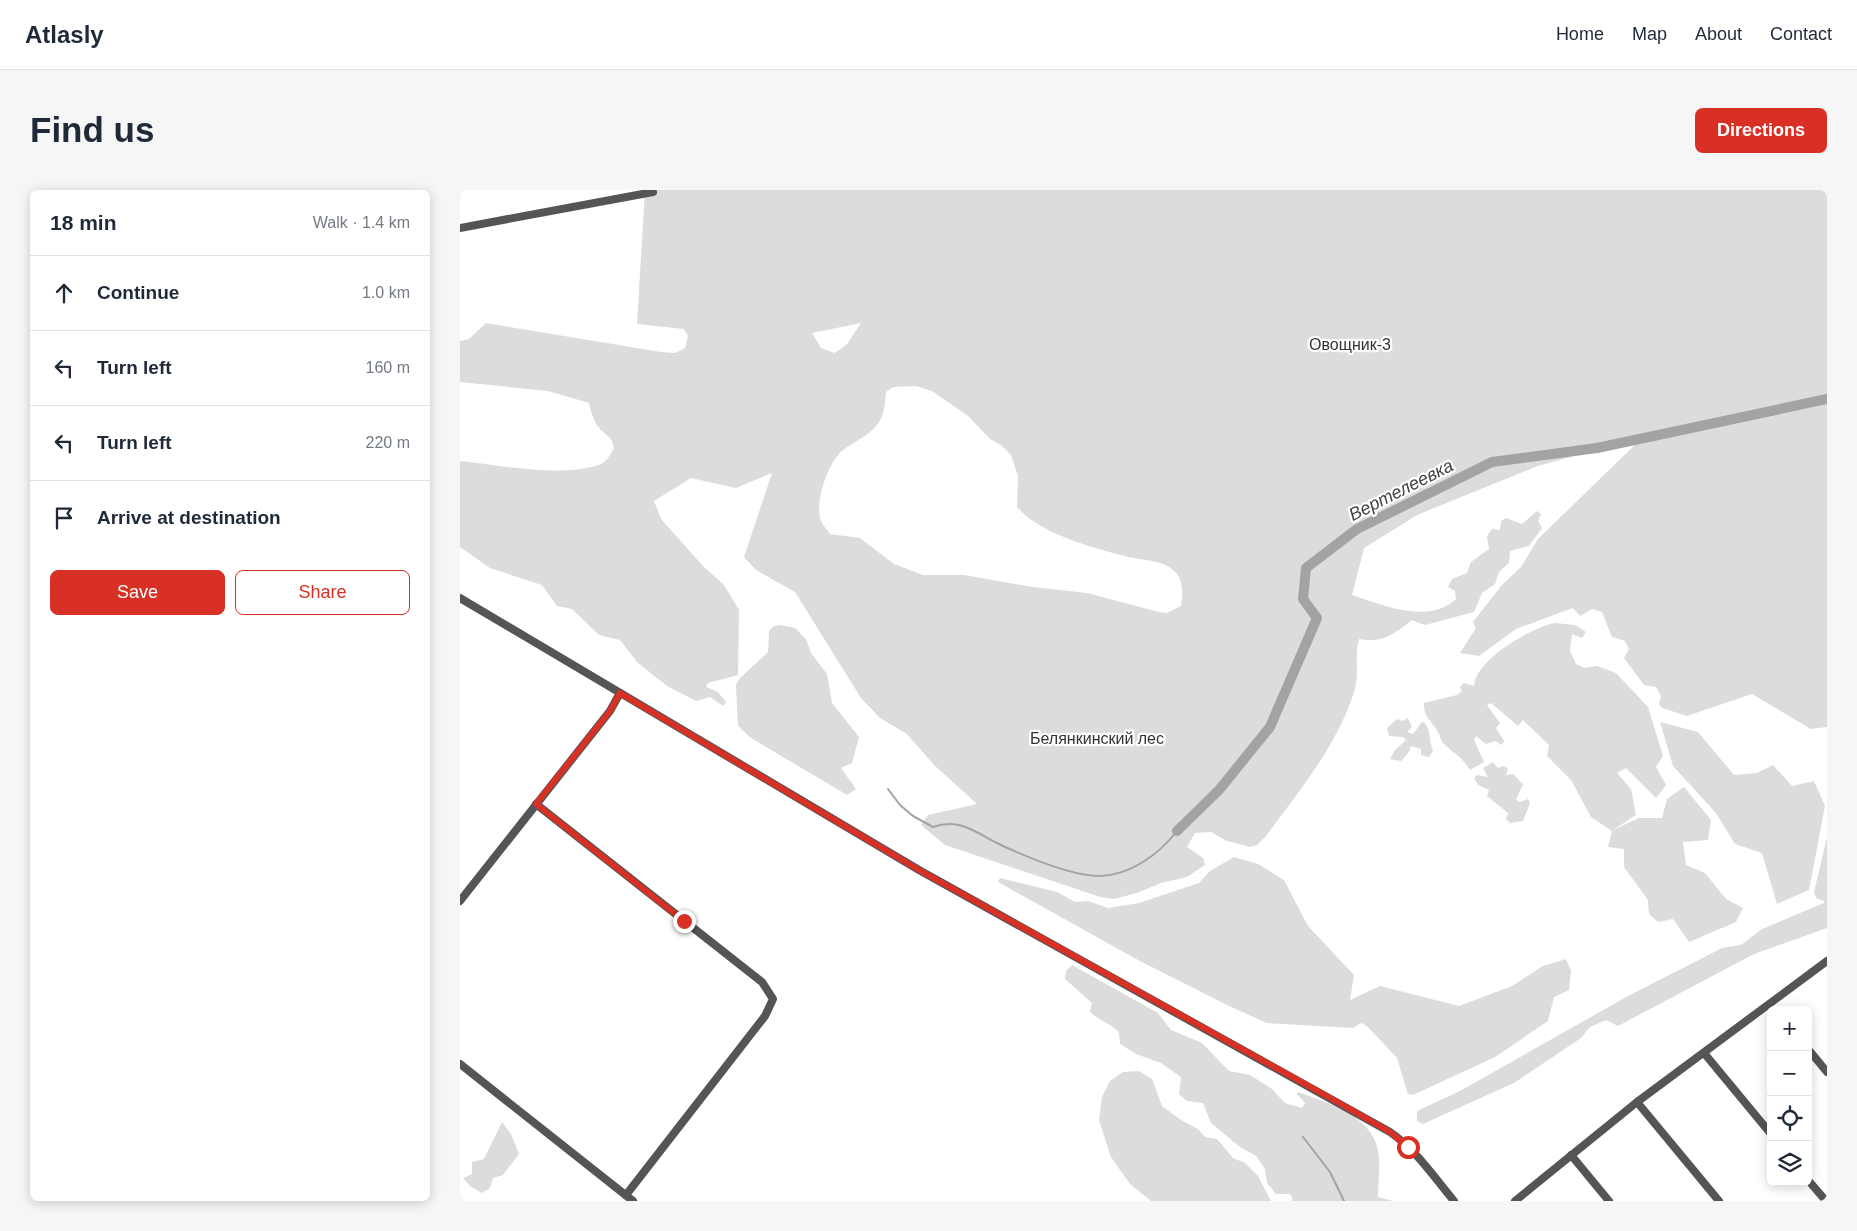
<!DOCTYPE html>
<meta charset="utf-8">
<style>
:root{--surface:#fff;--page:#f6f6f7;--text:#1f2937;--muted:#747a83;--line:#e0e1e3;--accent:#d93025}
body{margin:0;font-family:Arial,sans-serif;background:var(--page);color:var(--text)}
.controls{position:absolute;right:15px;bottom:15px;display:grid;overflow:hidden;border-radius:8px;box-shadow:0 2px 12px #0003}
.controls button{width:45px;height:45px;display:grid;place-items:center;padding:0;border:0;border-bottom:1px solid var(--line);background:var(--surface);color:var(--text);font:25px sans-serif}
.stop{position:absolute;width:15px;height:15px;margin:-11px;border:4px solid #d93025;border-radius:50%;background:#fff}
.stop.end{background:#d93025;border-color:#fff;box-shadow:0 1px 5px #0008}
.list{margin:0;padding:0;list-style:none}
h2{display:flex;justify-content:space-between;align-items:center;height:65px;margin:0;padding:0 20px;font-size:21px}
h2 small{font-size:16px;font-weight:400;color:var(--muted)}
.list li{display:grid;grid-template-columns:32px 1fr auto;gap:15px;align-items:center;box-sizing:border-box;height:75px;padding:0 20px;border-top:1px solid var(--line)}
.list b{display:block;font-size:19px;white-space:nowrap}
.list em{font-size:16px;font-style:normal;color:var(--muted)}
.actions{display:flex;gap:10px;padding:15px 20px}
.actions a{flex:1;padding:11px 0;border:1px solid var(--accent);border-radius:8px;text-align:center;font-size:18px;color:var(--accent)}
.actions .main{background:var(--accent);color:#fff}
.icon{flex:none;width:28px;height:28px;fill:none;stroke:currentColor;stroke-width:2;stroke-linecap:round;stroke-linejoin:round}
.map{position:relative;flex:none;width:1367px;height:1011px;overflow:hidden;border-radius:8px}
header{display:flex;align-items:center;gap:30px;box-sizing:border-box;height:70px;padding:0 25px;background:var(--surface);border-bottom:1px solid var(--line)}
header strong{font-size:24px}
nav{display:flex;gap:28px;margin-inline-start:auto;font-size:18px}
.intro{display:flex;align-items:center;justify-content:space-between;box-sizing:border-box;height:120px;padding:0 30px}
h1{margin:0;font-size:35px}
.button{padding:12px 22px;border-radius:8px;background:var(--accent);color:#fff;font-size:18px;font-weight:700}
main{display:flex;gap:30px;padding:0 30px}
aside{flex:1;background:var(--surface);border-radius:8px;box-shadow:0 2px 12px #0003}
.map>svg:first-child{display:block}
</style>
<header>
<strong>Atlasly</strong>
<nav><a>Home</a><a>Map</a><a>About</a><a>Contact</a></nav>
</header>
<div class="intro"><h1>Find us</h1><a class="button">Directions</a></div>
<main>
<aside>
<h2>18 min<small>Walk · 1.4 km</small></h2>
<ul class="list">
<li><svg class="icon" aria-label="ahead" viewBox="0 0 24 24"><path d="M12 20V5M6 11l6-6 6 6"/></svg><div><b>Continue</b></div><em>1.0 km</em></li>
<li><svg class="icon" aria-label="left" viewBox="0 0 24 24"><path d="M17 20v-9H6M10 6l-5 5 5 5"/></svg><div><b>Turn left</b></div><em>160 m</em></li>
<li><svg class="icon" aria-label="left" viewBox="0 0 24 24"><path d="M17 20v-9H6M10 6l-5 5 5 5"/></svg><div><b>Turn left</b></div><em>220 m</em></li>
<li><svg class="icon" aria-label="arrive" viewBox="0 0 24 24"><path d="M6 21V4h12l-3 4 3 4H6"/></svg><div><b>Arrive at destination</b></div></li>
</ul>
<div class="actions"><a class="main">Save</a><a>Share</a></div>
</aside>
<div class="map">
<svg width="1367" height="1011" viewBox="0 0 1367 1011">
<rect width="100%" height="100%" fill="#fff"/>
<g fill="#dcdcdc" fill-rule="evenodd">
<path d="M185 0H1367V537L1351 539 1292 504 1227 526 1202 518 1199 514 1201 506 1196 497 1184 495 1164 468 1169 459 1165 451 1152 447 1142 422 1132 419 1120 426 1113 418 1056 439 1019 466 1000 463 1016 438 1013 432 1041 396 1061 377 1078 349 1183 247 1078 276 957 325 904 358 892 405C923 415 968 435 996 409L995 401 988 397 992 389 1007 383 1011 372 1029 359 1027 346 1032 339 1040 340 1041 331 1046 328 1062 334 1077 321 1081 324 1078 331 1082 338 1069 356 1050 361 1049 373 1039 382 1035 394 1022 403 1014 422 965 435 952 430C933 445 923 453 899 449 894 467 900 484 894 502 877 556 839 601 806 646L797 655 790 657 767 651 751 642 735 643 727 657 743 668 745 675 727 687 701 693 677 703 654 709 640 707 485 655 461 635 468 625 517 614 474 575 447 544 420 528 401 508 335 402 296 380 284 367 312 283 276 298 231 288 194 311 201 329 243 376 264 395 279 420 278 485 248 493 246 497 258 502 266 512 263 516 250 507 236 511 207 496 177 472 160 450 139 445 112 419 97 416 82 395 30 378 0 357V271C38 275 109 289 143 273 148 270 151 263 154 258 151 245 149 248 140 239 134 232 131 222 129 213L88 201 0 192V151L9 149 26 133 201 162 215 163 225 158 228 146 224 139 177 134ZM401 133 387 154 375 163 361 158 352 143ZM456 196 472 201 508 226 530 249 541 255 551 265 558 286 557 317C581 345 637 359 673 368 684 370 704 371 713 380 724 389 723 404 721 416L707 423 699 422 627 403 573 397 504 385H463L434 374 400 348 370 344C368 340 363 336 361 331 354 313 368 272 383 260 395 251 411 245 419 232 425 224 425 211 426 202L433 197Z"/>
<path d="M1095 433 1115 435 1126 442 1122 448 1112 444 1110 461 1116 474 1124 478 1137 476 1156 483 1188 517 1203 566 1196 577 1206 595 1196 608 1166 578 1157 583 1171 599 1176 625 1153 640 1179 628H1202L1207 609 1224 597 1251 630 1248 650 1223 652 1226 675 1245 683 1266 709 1283 718 1276 732 1229 752 1213 729 1198 732 1189 724 1188 710 1164 677V659L1148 657 1152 641 1131 627 1111 590 1087 566 1089 555 1063 530 1058 536 1031 513 1027 515 1040 533 1036 538 1044 551 1042 555 1035 551 1026 554 1016 546 1014 550 1024 572 1010 580C1001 566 997 566 985 555 981 552 981 548 979 544 974 532 963 528 964 513L997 505 1002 501 1000 497 1004 493 1014 496C1015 470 1072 437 1095 433Z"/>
<polygon points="321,435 335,438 346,449 351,463 367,484 372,513 399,547 392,573 381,578 396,599 387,605 291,548 278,536 276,495 279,489 308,462 309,441 314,436"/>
<path d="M948 528 952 537 947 542 953 544 962 532 965 533C971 542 969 551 973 561L969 567 961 565V559L951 556 949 562 941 571 930 569 935 560 946 550 943 547 929 546 927 538 937 529 943 531Z"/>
<polygon points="1200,532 1238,542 1274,585 1297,583 1313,575 1332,596 1354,591 1365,616 1349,700 1317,714 1302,663 1275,654 1256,623 1213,576"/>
<polygon points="1033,572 1038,578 1044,576 1048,579 1046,585 1053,584 1063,594 1056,610 1060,612 1068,609 1070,613 1063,631 1050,633 1046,629 1048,623 1027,606 1029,600 1018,595 1014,588 1017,585 1028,587 1023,578"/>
<polygon points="1367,647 1367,738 1294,764 1158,836 1146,830 1130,837 1121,848 1054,893 963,934 957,931 957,921 1000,901 1168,806 1262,758 1281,755 1302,739 1364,713 1364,711 1356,708 1354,702"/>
<polygon points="774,667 798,674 824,690 848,736 894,785 890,810 920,796 999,816 1052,796 1083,776 1106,769 1111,781 1109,800 1094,807 1088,831 1035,867 953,905 948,904 937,868 908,837 901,833 893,838 807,833 769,816 678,770 538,692 540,688 597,702 615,712 628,711 648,718 679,713 739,693 750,681"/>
<path d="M612 775 698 823 711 840 742 853 769 881 790 885 812 899 825 913 842 918 845 913 837 904 838 902C868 913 911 925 918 960 921 975 918 992 918 1007L933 1011H831L833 1009 830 1004H816L807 993 805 979 796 966 780 957 751 933 743 913 727 911 719 904 721 887 701 873 676 864 660 854 659 842C649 833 639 830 630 822L632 813 605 789 606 781Z"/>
<polygon points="679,881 692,889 702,916 721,930 738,939 745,947 757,949 773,968 785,973 798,986 811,1011 691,1011 670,994 651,967 639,930 642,907 650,891 663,882"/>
<polygon points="42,932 51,944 59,964 43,985 33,988 30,998 22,1003 10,996 3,988 12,984 12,972 24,969"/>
</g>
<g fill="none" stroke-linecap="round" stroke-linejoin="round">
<g stroke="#a3a3a3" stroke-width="2">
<path d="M428 599 440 615 453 626 473 637C501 627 517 644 541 655 567 667 610 686 640 686 671 685 699 664 717 641"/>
<polyline points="843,947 870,982 884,1011"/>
</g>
<polyline stroke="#a3a3a3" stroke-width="10" points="717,641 759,600 810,537 857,428 843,409 846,378 897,339 1032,272 1137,258 1367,209"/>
<g stroke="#555" stroke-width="8">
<polyline points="0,38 193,2"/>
<path d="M0 408 459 680 930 942C956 960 974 987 994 1011"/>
<polyline points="76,614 302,792 313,809 305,826 166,1005"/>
<polyline points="0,711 150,521 160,503"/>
<polyline points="1348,859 1367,882"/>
<polyline points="1244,863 1311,944"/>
<polyline points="0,874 173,1011"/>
<polyline points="1177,912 1259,1011"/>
<polyline points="1111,965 1149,1011"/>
<polyline points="1348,990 1366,1011"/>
<polyline points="1055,1011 1177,912 1367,771"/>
</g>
</g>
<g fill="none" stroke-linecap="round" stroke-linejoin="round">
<polyline stroke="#d93025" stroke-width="6" points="224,731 76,614 150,521 160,503 459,680 874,910 930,942 948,957"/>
</g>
<g text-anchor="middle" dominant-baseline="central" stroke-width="4.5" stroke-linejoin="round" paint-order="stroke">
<g font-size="16" fill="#333" stroke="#fff">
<text x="890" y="154">Овощник-3</text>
<text x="637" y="548">Белянкинский лес</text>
</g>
<g font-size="18" font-style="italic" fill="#444" stroke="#fff">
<text transform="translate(941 300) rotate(-27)">Вертелеевка</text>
</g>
</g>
</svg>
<div class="controls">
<button>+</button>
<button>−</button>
<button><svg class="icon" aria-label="locate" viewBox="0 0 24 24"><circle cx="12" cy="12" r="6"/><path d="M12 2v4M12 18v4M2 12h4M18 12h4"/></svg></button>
<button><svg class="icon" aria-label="layers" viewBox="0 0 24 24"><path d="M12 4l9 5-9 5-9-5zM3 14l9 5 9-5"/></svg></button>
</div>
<div class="stop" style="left:948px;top:957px"></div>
<div class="stop end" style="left:224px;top:731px"></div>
</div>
</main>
